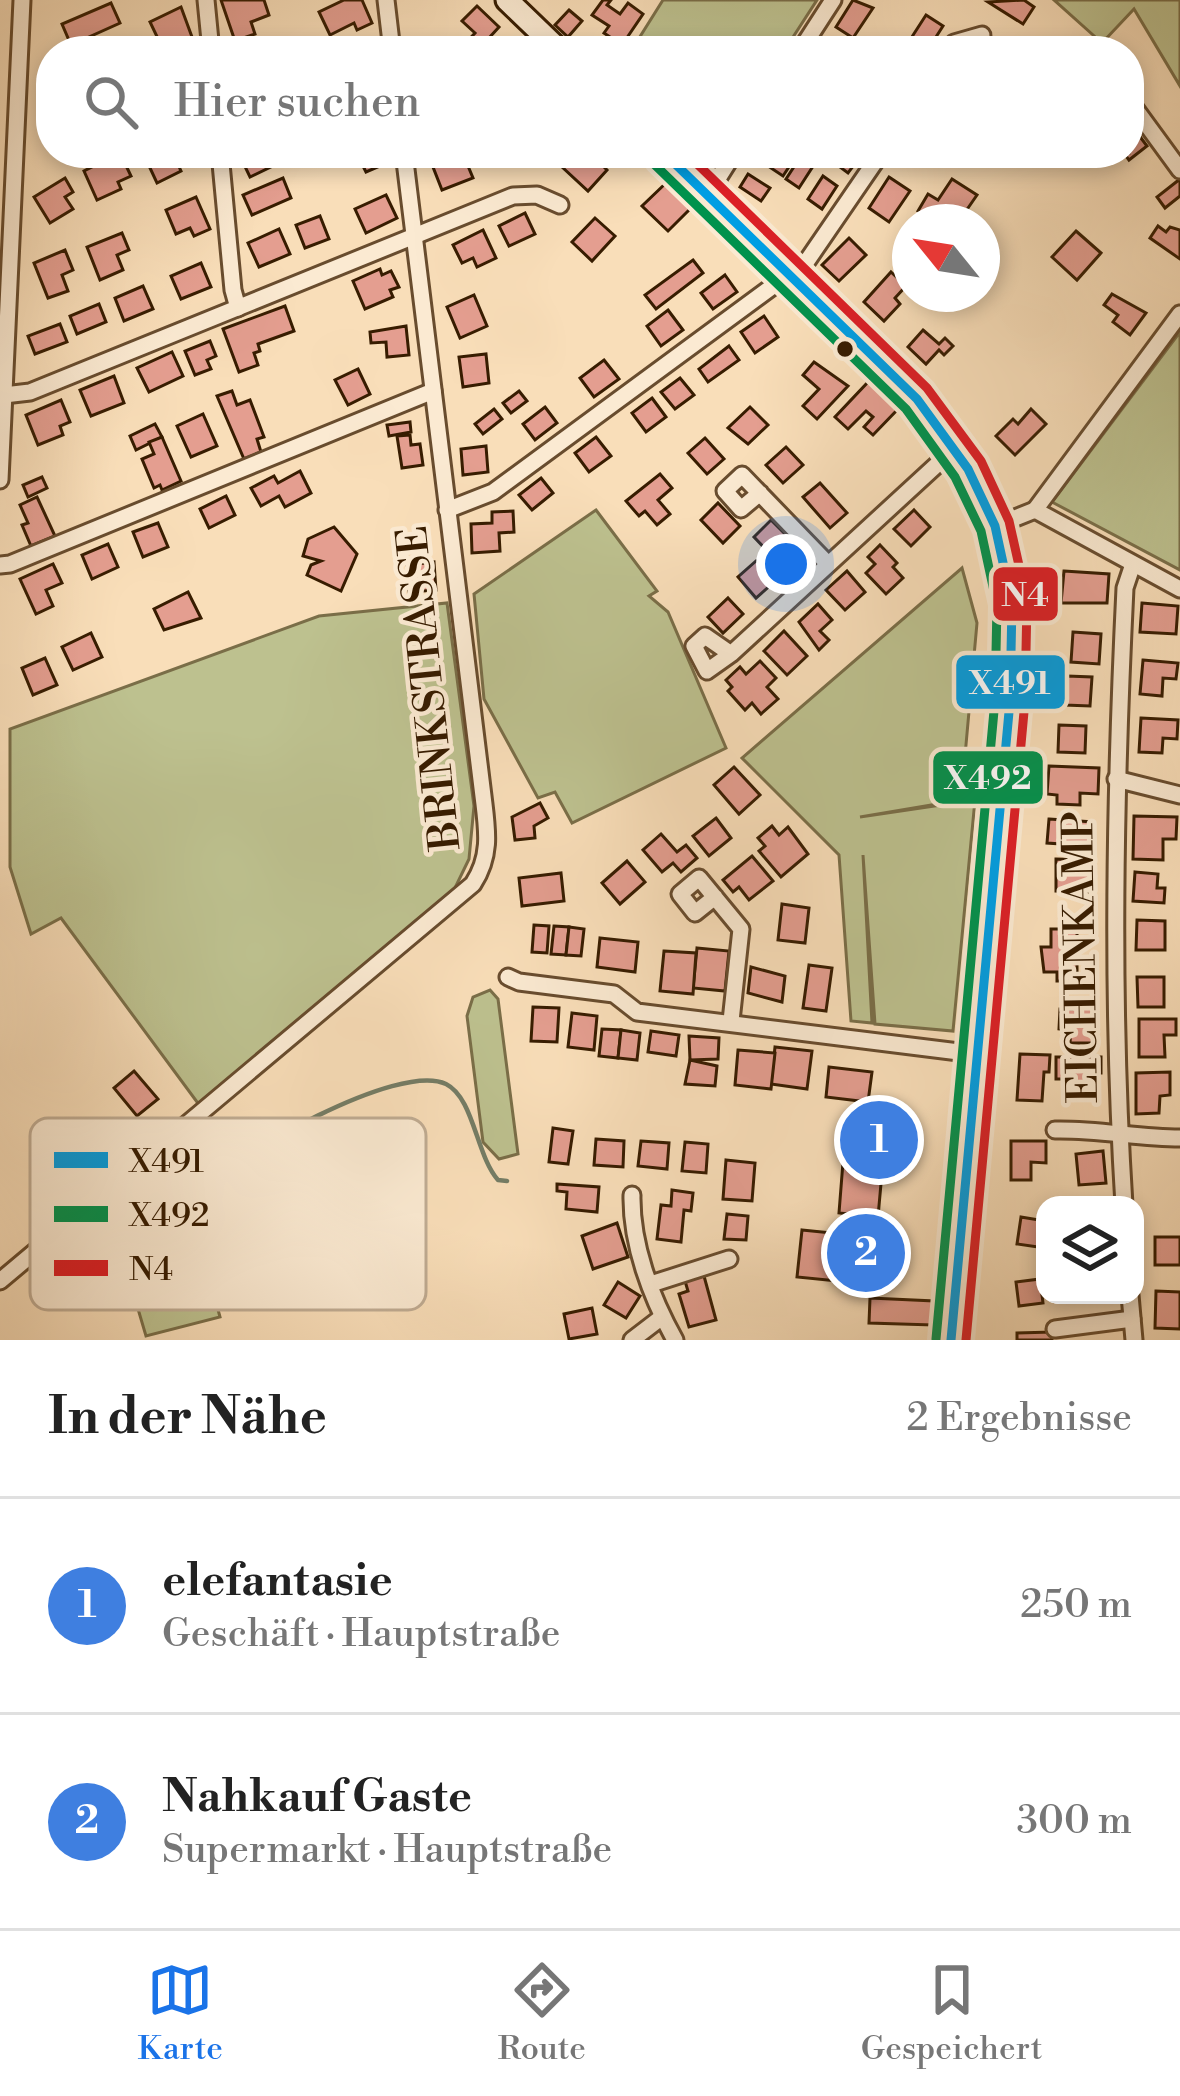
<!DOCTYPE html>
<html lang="de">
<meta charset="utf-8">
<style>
:root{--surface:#fff;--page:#f2f2f2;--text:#222;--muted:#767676;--line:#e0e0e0;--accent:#1a73e8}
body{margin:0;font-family:"Libre Bodoni",serif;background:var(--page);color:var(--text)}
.controls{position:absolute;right:36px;bottom:36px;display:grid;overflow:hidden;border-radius:24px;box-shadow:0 6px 18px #0003}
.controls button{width:108px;height:108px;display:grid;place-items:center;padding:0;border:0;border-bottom:3px solid var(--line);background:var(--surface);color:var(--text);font:60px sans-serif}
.compass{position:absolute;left:892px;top:204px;width:108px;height:108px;border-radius:50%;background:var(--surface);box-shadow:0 6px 18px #0003;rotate:300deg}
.you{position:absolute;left:786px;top:564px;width:42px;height:42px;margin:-30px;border:9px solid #fff;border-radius:50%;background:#1a73e8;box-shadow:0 0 0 18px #1a73e833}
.badge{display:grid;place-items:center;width:78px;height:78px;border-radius:50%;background:var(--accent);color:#fff;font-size:39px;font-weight:700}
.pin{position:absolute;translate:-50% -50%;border:6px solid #fff;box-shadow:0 3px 12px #0006}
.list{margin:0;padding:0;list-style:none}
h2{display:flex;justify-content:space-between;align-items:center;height:156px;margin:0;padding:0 48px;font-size:51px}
h2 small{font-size:39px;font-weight:400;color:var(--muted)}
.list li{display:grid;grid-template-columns:78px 1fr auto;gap:36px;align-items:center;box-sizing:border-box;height:216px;padding:0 48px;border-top:3px solid var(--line)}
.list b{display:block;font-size:45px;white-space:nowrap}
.list p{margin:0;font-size:39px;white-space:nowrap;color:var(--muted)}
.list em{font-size:39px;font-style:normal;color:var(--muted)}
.icon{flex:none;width:66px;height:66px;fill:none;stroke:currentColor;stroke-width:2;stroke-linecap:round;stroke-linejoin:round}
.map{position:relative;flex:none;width:1180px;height:1340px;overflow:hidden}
.search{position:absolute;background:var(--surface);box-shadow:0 6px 18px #0003;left:36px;right:36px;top:36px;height:132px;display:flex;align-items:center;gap:30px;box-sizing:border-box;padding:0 42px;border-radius:48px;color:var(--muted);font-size:45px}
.sheet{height:588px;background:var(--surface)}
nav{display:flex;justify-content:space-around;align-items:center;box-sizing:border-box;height:168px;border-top:3px solid var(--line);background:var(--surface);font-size:33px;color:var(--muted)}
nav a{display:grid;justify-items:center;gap:6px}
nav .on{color:var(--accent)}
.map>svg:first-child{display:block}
</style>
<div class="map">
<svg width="1180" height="1340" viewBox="0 0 1180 1340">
<rect width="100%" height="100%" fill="#f9deb9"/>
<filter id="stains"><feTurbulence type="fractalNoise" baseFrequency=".00167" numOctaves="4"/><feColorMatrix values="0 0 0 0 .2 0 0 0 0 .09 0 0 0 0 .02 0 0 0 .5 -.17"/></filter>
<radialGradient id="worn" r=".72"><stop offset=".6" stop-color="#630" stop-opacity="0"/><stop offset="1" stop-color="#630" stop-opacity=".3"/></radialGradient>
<g fill="#bdc18f" stroke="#7a6e48" stroke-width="3">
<polygon points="663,0 817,0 784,51 631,51"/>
<polygon points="1054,0 1180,0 1180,86 1134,9 1102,43"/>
<polygon points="1180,332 1180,570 1052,502"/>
<polygon points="596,510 657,591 649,596 668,612 726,748 572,823 555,792 538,798 484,699 474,594"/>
<polygon points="962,568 977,623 961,800 860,817 975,800 953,1031 875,1024 863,855 872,1023 851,1021 839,855 742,758"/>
<polygon points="447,603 474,806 469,859 454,890 200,1106 61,918 31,934 10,867 10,729 319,616"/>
<polygon points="490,990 498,999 518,1154 499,1159 483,1142 467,1016 473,997"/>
<path d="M119 1199 150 1273C171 1283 189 1291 209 1276L220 1317 146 1336 107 1204Z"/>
</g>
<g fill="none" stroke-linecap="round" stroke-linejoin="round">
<path stroke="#757d66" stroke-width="4.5" d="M174 1221C180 1211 187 1200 196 1192 234 1156 398 1061 446 1084 474 1098 476 1155 498 1180L507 1181"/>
</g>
<g fill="#e49e90" stroke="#371c00" stroke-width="3">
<polygon points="221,0 264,0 269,15 251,22 255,34 235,41"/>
<polygon points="344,0 362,0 372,23 357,30 354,23 330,35 319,12"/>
<polygon points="603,0 611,0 607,5 620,14 628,3 643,14 622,45 604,33 609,26 592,15"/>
<polygon points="853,0 873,8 853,38 836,27"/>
<polygon points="1024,0 1034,7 1023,24 988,2"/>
<polygon points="111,3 120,23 71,45 62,24"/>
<polygon points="477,6 499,27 477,51 458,51 475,33 462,21"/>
<polygon points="181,7 192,37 174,46 170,38 160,43 150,22"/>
<polygon points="569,10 582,21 568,37 555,25"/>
<polygon points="926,15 943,26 927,51 920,51 908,43"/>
<polygon points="1129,122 1147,146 1129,160 1124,153 1129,153"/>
<polygon points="120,153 131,176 118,182 121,189 97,200 84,171"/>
<polygon points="143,153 186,153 187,155 176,160 181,171 157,183"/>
<polygon points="281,153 285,160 250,177 239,154"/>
<polygon points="348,153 383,153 387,163 366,172 361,162 354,165"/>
<polygon points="564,153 590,153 607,170 588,191 561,166 569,158"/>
<polygon points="755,153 798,153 783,176 753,156"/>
<polygon points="803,153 817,160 799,188 786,179"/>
<polygon points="827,153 863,153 848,173 825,156"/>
<polygon points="463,154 473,178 442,190 433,167"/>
<polygon points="748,174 770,188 761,201 740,187"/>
<polygon points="823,176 837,186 822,209 808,199"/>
<polygon points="889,177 910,191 889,222 869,208"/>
<polygon points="65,178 73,192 65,197 73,209 50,223 34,197"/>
<polygon points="283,178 291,198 252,215 243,195"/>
<polygon points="952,179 977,195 959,221 939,208 931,219 918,211 928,194 938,200"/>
<polygon points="1180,179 1180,196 1165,208 1157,197"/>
<polygon points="667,182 692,207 668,231 642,206"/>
<polygon points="386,195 397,218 366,233 355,209"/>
<polygon points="196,197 210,229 194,236 190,228 176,234 166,210"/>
<polygon points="525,213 535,234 509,246 499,226"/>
<polygon points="320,216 329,239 305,248 296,225"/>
<polygon points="595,218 615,236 592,261 572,242"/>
<polygon points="1158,226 1166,232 1170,227 1180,230 1180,259 1150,238"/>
<polygon points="279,229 290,254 259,267 248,243"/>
<polygon points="483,230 496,258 477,267 473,258 462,263 453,245"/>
<polygon points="1076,231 1101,253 1077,280 1052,257"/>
<polygon points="122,233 129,250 117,255 123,270 100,280 87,247"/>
<polygon points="849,238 866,255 839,281 822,265"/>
<polygon points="65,250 73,270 62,275 68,291 48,298 34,263"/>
<polygon points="693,260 703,273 656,309 645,295"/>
<polygon points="201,263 211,287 181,299 171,276"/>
<polygon points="380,269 382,275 391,271 399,287 390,290 393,297 365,309 353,281"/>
<polygon points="891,272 906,286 895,298 900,304 884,321 864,302"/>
<polygon points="725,275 737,292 713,309 701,293"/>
<polygon points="143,286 153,309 124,321 115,298"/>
<polygon points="1112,294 1146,313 1130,335 1113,322 1118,315 1104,305"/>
<polygon points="474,295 487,326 460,338 447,307"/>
<polygon points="99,304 106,322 77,334 70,316"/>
<polygon points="285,306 294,331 258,344 260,351 254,353 258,365 239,372 223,329"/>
<polygon points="668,310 683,330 661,346 647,326"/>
<polygon points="764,316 778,337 755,353 741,332"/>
<polygon points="60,324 67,342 35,354 28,336"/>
<polygon points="406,326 409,355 387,357 386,342 371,343 370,332"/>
<polygon points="923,330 939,344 945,338 953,346 944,355 939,350 926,364 908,347"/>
<polygon points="210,341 216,356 207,360 211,369 195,375 185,351"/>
<polygon points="729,346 739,360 708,382 699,369"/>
<polygon points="172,352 183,376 149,392 137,368"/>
<polygon points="486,354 489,383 463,387 459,357"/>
<polygon points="604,360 619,379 594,397 580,378"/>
<polygon points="814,362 848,386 817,419 803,406 819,389 803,375"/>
<polygon points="358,369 370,394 348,405 335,380"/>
<polygon points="114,376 124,403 91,416 80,390"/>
<polygon points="680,378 694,395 675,409 661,392"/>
<polygon points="870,380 899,408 873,435 864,427 873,417 866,411 848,429 835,417"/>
<polygon points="232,391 237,405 250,400 264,437 257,439 261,452 244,459 217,396"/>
<polygon points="519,391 527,401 511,413 503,403"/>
<polygon points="652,398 666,417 646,432 632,413"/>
<polygon points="61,400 70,422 60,426 63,435 38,445 26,415"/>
<polygon points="545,407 557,423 535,440 523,424"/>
<polygon points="750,407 768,425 748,444 728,428"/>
<polygon points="494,409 502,419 483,434 475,424"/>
<polygon points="1031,409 1046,424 1015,455 996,436 1013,419 1018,424"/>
<polygon points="203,414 217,446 191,457 177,426"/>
<polygon points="410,422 411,432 389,436 387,425"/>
<polygon points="155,424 162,437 136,450 130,436"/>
<polygon points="410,435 411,445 420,444 423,465 402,468 397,436"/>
<polygon points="162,437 181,481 162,490 160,485 154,488 142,459 154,454 149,442"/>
<polygon points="596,437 611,456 589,472 575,453"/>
<polygon points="705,438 724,459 707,474 688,453"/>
<polygon points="486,446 488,472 463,475 461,449"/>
<polygon points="786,447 803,465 783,483 766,465"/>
<polygon points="300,471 311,493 285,507 279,496 261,506 251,488 274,476 278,483"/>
<polygon points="660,474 672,488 658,500 670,514 657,525 645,511 639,516 626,501"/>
<polygon points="42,477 47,488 28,497 23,485"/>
<polygon points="541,478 553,493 532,510 519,495"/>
<polygon points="820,483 847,513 830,528 803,497"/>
<polygon points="226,496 235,515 209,528 200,509"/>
<polygon points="37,497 55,536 31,546 22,525 28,523 20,505"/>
<polygon points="718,503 740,526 723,543 701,520"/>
<polygon points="914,510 930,527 911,546 894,529"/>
<polygon points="513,511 514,532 499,533 500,551 472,553 471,524 492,523 492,512"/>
<polygon points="771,520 792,541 774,558 754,537"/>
<polygon points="158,523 168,547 143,557 133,532"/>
<polygon points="334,527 357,554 341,591 307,575 311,565 321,561 303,556 308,539"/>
<polygon points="108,544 118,567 92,579 82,555"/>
<polygon points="880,545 897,563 893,567 903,578 886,594 866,573 875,564 868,557"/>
<polygon points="756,561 764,569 771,563 782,575 756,598 738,577"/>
<polygon points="434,562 436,590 409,592 407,565"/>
<polygon points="53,564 62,583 46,590 53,606 36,614 20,579"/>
<polygon points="847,571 865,592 845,610 826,590"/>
<polygon points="1064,571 1109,574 1107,603 1061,603"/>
<polygon points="188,592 201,618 164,630 154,609"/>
<polygon points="728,598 743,614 723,633 708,617"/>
<polygon points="1142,603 1178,606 1176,634 1140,632"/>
<polygon points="818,604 832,620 820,631 829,640 819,650 799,622"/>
<polygon points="784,631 807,656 787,675 764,651"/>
<polygon points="1073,632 1101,634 1099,664 1071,662"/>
<polygon points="91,633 102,657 73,670 62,647"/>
<polygon points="45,658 57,685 33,695 22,668"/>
<polygon points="1143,660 1178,663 1176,679 1163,678 1162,696 1140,694"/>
<polygon points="760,661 776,678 767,687 778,699 761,714 752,703 745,710 728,691 732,687 726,680 740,667 746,674"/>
<polygon points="1067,676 1092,677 1090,706 1065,705"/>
<polygon points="1141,718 1178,720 1177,739 1163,738 1162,753 1139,752"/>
<polygon points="1059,725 1086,726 1085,753 1058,752"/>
<polygon points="1049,766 1099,768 1098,794 1080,793 1080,805 1057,804 1057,795 1047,794"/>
<polygon points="734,767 760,795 739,814 714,785"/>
<polygon points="540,803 548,818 534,826 535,838 515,840 512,817"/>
<polygon points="1134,816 1177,817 1176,839 1163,839 1163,860 1133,859"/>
<polygon points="716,818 731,838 709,856 693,836"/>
<polygon points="1049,819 1093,822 1091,846 1047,843"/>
<polygon points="772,826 779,835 788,827 808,854 781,877 759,851 765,846 758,838"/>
<polygon points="661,834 677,852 686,845 697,858 681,872 673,863 662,872 643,850"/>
<polygon points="752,856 773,881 749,900 739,887 733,892 723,880"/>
<polygon points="1056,859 1090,860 1089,892 1056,891"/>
<polygon points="627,861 645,882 620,904 602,883"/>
<polygon points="1135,872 1158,874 1157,888 1165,888 1164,903 1133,901"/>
<polygon points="561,873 564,901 522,906 519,878"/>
<polygon points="782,904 809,908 805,943 778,940"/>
<polygon points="1137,920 1165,921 1165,950 1136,950"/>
<polygon points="534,925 549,926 547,953 532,952"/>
<polygon points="554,926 569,927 566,955 551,954"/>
<polygon points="569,927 584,929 581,956 566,955"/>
<polygon points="1051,929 1077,929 1077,981 1057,981 1057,972 1044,972 1041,947 1051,947"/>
<polygon points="600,938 638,942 635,972 597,967"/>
<polygon points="697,948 729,951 725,991 693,988"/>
<polygon points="664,951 696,953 693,994 660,991"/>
<polygon points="809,965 832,968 826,1011 803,1008"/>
<polygon points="751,967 785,976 782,1002 748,993"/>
<polygon points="1137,977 1164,977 1164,1007 1138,1007"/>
<polygon points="1073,1005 1094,1005 1093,1043 1070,1043 1071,1030 1059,1029 1060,1009 1072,1009"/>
<polygon points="533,1007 559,1008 557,1042 531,1041"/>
<polygon points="572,1013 597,1016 594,1050 568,1047"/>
<polygon points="1139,1019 1176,1019 1176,1035 1164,1035 1165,1057 1139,1057"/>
<polygon points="602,1029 621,1030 618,1058 599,1056"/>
<polygon points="621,1030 640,1033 637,1060 618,1058"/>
<polygon points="651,1031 679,1035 676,1056 648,1052"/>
<polygon points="689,1036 719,1038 718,1059 690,1060"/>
<polygon points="775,1047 812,1051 807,1089 771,1084"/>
<polygon points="738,1050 775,1053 771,1089 735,1085"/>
<polygon points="1020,1054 1050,1055 1049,1072 1044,1072 1042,1101 1017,1100"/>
<polygon points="1056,1057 1101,1057 1101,1073 1091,1073 1091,1092 1071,1092 1071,1079 1056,1079"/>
<polygon points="690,1060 717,1066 715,1086 685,1084"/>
<polygon points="829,1067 872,1072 868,1102 826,1097"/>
<polygon points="134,1071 158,1099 137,1116 114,1088"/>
<polygon points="1170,1072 1170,1095 1160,1096 1159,1113 1136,1114 1136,1073"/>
<polygon points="846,1124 886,1128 878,1217 839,1213"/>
<polygon points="553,1128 573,1131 568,1164 549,1162"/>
<polygon points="596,1139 624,1141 623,1167 594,1165"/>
<polygon points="641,1141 669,1143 667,1169 638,1166"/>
<polygon points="1011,1141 1046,1141 1046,1163 1031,1162 1031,1180 1011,1180"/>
<polygon points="685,1142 708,1144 706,1173 682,1171"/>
<polygon points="1103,1151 1106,1183 1079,1185 1076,1154"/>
<polygon points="726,1160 755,1163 752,1201 723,1199"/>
<polygon points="557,1184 599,1187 597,1212 566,1209 567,1192 557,1191"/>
<polygon points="672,1190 693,1193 691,1211 684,1210 681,1242 657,1239 661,1205 671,1206"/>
<polygon points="727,1214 748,1216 746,1240 724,1239"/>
<polygon points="1021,1217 1045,1221 1045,1248 1017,1244"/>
<polygon points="617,1223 628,1257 593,1269 582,1236"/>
<polygon points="802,1230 882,1238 878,1285 797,1277"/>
<rect x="1155" y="1237" width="25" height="28"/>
<polygon points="704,1276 716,1320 689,1327 679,1294 688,1291 685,1281"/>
<polygon points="1040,1279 1043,1303 1019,1306 1016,1282"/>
<polygon points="618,1282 640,1296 626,1318 604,1305"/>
<polygon points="1156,1291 1180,1292 1180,1329 1155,1328"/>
<polygon points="870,1298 934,1301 933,1325 869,1323"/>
<polygon points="592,1308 597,1334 569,1339 564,1314"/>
<polygon points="1052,1332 1052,1340 1017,1340 1017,1333"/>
</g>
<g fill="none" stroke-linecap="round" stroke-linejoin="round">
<defs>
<g id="street">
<polyline points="206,0 211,51"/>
<polyline points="386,0 392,51"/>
<polyline points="800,51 833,0"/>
<polyline points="948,51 954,43 982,35"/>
<polyline points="1131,103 1180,170"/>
<polyline points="220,153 233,290 238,308"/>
<polyline points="707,196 734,153"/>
<polyline points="4,395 30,392 513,196 537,195 560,205"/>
<polyline points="0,480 22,0"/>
<polyline points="760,493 741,509 725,491 742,475 827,563"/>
<polyline points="447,510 493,492 807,261 881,153"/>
<polyline points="1035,510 1180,314"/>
<polyline points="995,526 1035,510 1180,589"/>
<polyline points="0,565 10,564 433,391"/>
<polyline points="731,654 705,636 694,646 707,671 731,654 955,448"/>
<polyline points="1116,779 1180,795"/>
<polyline points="715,897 695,913 680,894 699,878 741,929 731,1021"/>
<polyline points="508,977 519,982 614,994 637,1012 975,1054"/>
<path d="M1055 1130C1098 1129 1138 1138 1180 1138"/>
<path d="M632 1195C631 1244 651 1297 675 1340"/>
<path d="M1124 1205C1111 1000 1115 793 1125 588L1133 564"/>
<path d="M0 1281 473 884C492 855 487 829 483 796L404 153"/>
<polyline points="651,1284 729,1259"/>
<polyline points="1130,1295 1134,1340"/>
<polyline points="1055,1329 1132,1319"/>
<polyline points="632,1340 662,1317"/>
</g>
<g id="secondary">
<polyline points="507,0 560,51"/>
<polyline points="664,153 917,399 968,469 995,526 1012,604 1010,701 961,1202 951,1340"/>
</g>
</defs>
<use href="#street" stroke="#684c2e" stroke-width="21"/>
<use href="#secondary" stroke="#371c00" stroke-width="27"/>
<use href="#street" stroke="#fbead2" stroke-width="15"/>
<use href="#secondary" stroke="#fbead2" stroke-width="21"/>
<defs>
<polyline id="bus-1" points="664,153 917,399 968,469 995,526 1012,604 1010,701 951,1340"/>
<polyline id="bus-2" points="654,164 906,409 955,477 981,531 997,605 995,700 936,1339"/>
<polyline id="bus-3" points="686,153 927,388 981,461 1009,521 1027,601 1025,701 966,1340"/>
</defs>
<use href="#bus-1" stroke="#fbead2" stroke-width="18"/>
<use href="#bus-2" stroke="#fbead2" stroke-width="18"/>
<use href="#bus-3" stroke="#fbead2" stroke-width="18"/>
<use href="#bus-1" stroke="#009ee3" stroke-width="9"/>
<use href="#bus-2" stroke="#00924d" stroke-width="9"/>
<use href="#bus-3" stroke="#db1f26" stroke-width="9"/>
</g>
<circle fill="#371c00" stroke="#fbead2" stroke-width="4.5" cx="845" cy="349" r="10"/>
<g text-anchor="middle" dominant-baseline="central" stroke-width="9" stroke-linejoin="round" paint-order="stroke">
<g font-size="42" fill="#371c00" stroke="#fbead2">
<text transform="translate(430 688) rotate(-96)">BRINKSTRASSE</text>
<text transform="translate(1082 957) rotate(-91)">EICHENKAMP</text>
</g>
</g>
<rect x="30" y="1118" width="396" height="192" rx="18" fill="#fbead2" stroke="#c0ac93" stroke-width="3"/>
<rect x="54" y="1152" width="54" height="16" fill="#009ee3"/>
<rect x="54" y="1206" width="54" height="16" fill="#00924d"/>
<rect x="54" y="1260" width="54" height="16" fill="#db1f26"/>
<g font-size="33" fill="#371c00">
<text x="129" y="1172">X491</text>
<text x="129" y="1226">X492</text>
<text x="129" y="1280">N4</text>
</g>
<g stroke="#fbead2" stroke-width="4.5">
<rect x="991" y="565" width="69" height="58" rx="12" fill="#db1f26"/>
<rect x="954" y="653" width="113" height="58" rx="12" fill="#009ee3"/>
<rect x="931" y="749" width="114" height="57" rx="12" fill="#00924d"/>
</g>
<g font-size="33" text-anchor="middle" font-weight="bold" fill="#fff">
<text x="1025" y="606">N4</text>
<text x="1010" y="694">X491</text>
<text x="988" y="789">X492</text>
</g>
<rect width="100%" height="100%" filter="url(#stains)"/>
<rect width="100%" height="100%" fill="url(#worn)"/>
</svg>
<div class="controls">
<button><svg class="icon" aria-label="layers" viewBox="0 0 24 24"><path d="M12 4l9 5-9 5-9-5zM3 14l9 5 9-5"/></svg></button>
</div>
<svg class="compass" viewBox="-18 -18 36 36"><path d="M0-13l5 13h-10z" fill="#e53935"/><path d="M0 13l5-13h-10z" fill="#767676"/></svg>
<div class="you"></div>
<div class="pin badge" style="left:879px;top:1140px;background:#3f7fe0">1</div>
<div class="pin badge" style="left:866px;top:1253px;background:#3f7fe0">2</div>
<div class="search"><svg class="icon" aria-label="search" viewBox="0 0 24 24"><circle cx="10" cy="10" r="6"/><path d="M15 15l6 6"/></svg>Hier suchen</div>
</div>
<section class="sheet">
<h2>In der Nähe<small>2 Ergebnisse</small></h2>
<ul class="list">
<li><span class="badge" style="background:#3f7fe0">1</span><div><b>elefantasie</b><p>Geschäft · Hauptstraße</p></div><em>250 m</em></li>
<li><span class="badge" style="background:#3f7fe0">2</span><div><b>Nahkauf Gaste</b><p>Supermarkt · Hauptstraße</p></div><em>300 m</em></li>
</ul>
</section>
<nav>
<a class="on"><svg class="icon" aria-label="map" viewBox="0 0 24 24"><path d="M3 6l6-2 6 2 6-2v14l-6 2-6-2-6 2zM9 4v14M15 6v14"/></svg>Karte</a>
<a><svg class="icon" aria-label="directions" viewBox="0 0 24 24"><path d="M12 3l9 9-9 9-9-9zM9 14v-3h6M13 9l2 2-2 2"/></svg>Route</a>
<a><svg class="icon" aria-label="saved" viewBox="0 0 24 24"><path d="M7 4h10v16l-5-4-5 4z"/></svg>Gespeichert</a>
</nav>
